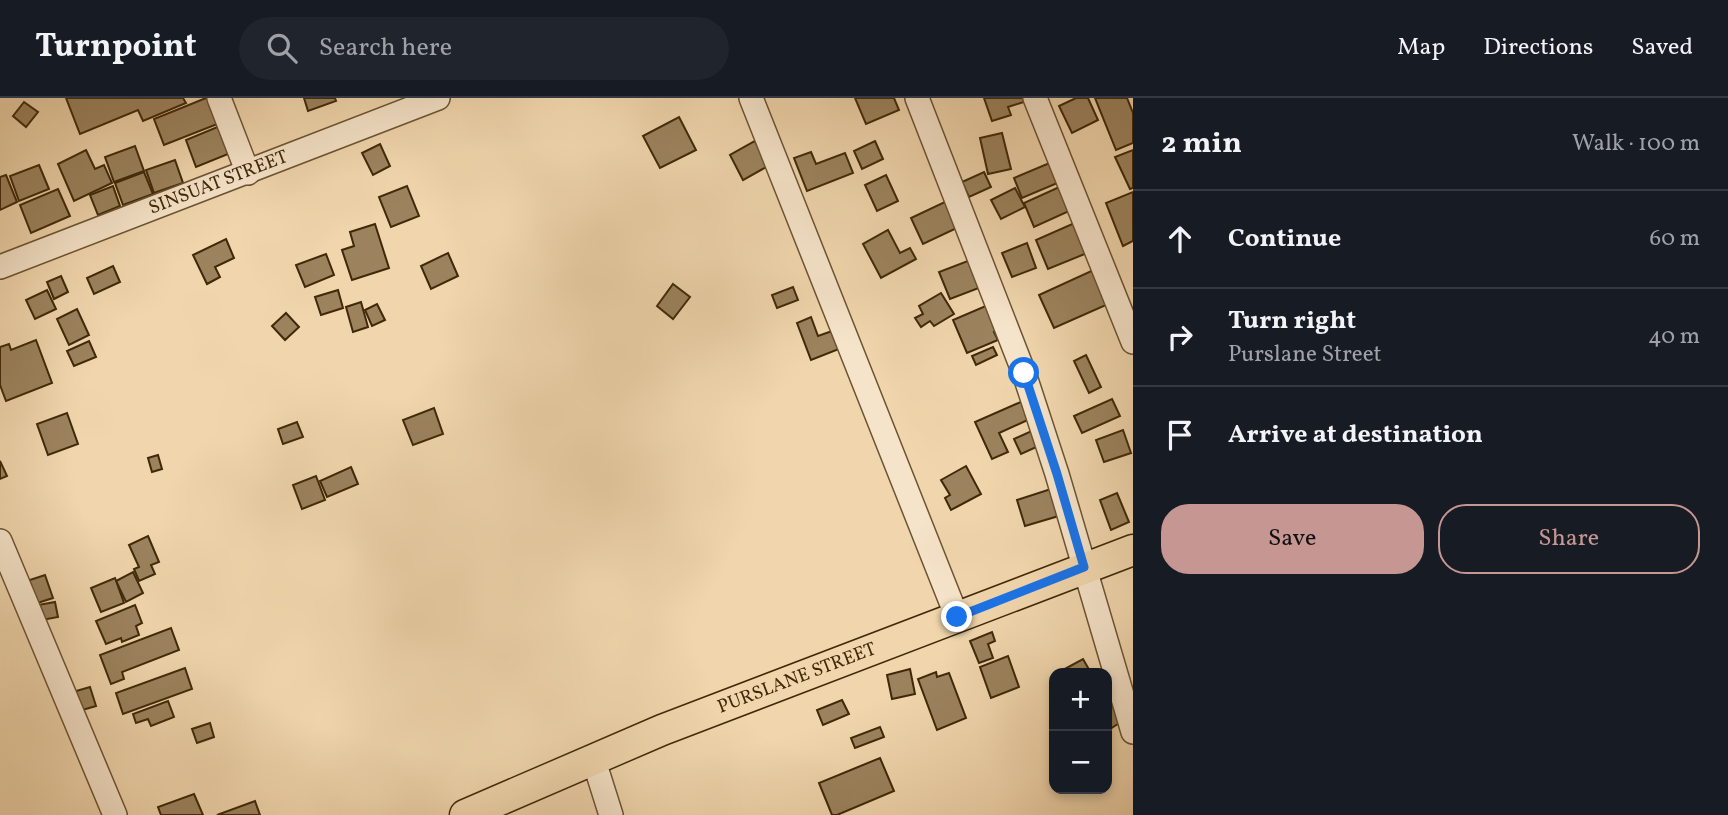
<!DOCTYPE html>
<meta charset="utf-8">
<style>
:root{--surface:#171b24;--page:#20242c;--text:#f1f3f6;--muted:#9ea1a6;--line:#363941;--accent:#c59692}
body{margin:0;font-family:Vollkorn,serif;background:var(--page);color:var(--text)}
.controls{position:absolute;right:21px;bottom:21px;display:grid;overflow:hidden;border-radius:14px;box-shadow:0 4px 10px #0003}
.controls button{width:63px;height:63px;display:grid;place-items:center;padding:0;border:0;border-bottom:2px solid var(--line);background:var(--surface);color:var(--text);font:35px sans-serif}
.stop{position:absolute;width:21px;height:21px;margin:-16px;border:5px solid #1a73e8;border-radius:50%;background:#fff}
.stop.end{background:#1a73e8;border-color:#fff;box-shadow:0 2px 7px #0008}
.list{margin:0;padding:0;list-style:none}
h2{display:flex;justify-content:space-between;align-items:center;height:91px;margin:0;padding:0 28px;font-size:30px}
h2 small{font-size:23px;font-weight:400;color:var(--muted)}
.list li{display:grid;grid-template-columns:46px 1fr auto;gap:21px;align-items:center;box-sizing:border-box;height:98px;padding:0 28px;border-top:2px solid var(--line)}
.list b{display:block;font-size:26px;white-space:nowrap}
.list p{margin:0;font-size:23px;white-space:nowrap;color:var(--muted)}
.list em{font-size:23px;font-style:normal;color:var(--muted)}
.actions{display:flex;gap:14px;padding:21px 28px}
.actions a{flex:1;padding:16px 0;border:2px solid var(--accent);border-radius:28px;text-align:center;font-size:24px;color:var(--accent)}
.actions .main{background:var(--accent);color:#111}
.icon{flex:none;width:38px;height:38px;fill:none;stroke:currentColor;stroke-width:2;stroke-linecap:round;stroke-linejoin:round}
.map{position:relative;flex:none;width:1133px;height:717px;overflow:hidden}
header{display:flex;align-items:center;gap:42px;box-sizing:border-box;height:98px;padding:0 35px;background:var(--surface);border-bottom:2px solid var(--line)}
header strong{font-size:33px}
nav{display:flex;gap:38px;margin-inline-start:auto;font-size:24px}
.search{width:490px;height:63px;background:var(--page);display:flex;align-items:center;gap:18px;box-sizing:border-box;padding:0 24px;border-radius:38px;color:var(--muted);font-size:26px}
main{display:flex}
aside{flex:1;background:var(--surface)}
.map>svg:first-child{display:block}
</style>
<header>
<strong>Turnpoint</strong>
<div class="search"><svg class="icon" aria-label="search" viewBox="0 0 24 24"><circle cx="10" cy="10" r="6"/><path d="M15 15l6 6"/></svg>Search here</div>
<nav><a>Map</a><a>Directions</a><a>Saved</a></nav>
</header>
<main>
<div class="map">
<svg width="1133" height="717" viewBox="0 0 1133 717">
<rect width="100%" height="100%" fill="#f1d6ad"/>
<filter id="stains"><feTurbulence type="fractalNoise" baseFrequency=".00286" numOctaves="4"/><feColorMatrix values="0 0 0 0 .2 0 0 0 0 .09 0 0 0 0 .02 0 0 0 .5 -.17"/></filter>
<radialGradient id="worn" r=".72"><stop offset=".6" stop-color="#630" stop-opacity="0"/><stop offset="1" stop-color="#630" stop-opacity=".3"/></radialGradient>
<g fill="#9c835e" stroke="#3f2909" stroke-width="2">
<polygon points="66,0 183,0 186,5 143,23 138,12 80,36"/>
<polygon points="206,0 210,0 220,25 164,47 154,21"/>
<polygon points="304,0 335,0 336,3 308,13"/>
<polygon points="855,0 894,0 899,12 866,26"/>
<polygon points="984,0 1033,0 1033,1 1008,9 1011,17 992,23"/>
<polygon points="1076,0 1088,0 1098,22 1072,35 1059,8"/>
<polygon points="1095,0 1127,0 1133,15 1133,45 1116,52"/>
<polygon points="24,4 38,14 26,29 13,18"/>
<polygon points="679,19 696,52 660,70 643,38"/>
<polygon points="227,25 238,52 196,69 186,42"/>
<polygon points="1002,35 1011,71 988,76 980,40"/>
<polygon points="755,43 768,68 743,82 730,57"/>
<polygon points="875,43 883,61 862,71 854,53"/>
<polygon points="380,46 390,68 373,77 362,55"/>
<polygon points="135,48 144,73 114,84 105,59"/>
<polygon points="86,52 95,71 104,67 112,85 74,103 58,66"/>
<polygon points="1133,52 1133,90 1130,91 1115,59"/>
<polygon points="811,54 816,66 845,55 853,75 807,93 794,60"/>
<polygon points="1059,61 1067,81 1022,100 1014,80"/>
<polygon points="175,62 183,85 154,95 146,72"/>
<polygon points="39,67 49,91 19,103 10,78"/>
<polygon points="144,74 153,96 123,107 115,85"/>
<polygon points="984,74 991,89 969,99 962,84"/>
<polygon points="6,77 17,104 0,112 0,79"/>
<polygon points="886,77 898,103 877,113 865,87"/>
<polygon points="1068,85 1078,109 1034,129 1024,105"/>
<polygon points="113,88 120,108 98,117 90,97"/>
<polygon points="407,88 419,118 391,129 379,99"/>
<polygon points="1015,90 1025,109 1001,121 991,102"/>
<polygon points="58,91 70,118 31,135 20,107"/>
<polygon points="1133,94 1133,143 1123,148 1106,105"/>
<polygon points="949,102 961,128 923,146 911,120"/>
<polygon points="1079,123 1092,153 1048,171 1036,142"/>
<polygon points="375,126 389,170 352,182 342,152 354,148 350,134"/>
<polygon points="888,132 900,155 910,150 916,161 881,180 863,146"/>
<polygon points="226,141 234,160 215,169 220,179 207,186 193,157"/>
<polygon points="1027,145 1036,170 1012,179 1002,155"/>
<polygon points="448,155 458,178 431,191 421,168"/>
<polygon points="326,156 334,177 305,189 296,167"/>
<polygon points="973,161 984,188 950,201 939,174"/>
<polygon points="113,168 120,184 94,196 87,180"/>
<polygon points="1100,169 1115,203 1054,230 1039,197"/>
<polygon points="61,178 68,194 54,201 47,184"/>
<polygon points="673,186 690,199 673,221 657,208"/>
<polygon points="793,189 798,202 777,210 772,197"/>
<polygon points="47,192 56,211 35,221 26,202"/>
<polygon points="338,192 343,210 321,217 315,199"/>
<polygon points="941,195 954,216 934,228 930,223 921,229 915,220 923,216 919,208"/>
<polygon points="361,204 368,229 353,234 346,209"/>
<polygon points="995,204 1006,229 994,234 998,242 967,255 953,222"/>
<polygon points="377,206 385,222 372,228 365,212"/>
<polygon points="77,211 89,237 69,247 57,221"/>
<polygon points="286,215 299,229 285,242 272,228"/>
<polygon points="811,219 818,238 832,233 839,251 811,262 797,225"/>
<polygon points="36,242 52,285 6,303 0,287 0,249 9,246 11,252"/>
<polygon points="89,243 96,259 74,268 67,253"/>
<polygon points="993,249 997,257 976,267 972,258"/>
<polygon points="1086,257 1101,289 1089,295 1074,263"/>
<polygon points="1112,301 1120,318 1082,335 1074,318"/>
<polygon points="1023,303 1030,321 999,335 1008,354 992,361 975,324"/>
<polygon points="434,310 443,336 413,347 403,322"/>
<polygon points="67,315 78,346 48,357 37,326"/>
<polygon points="297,324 303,339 283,346 278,331"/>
<polygon points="1036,331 1043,346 1021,356 1014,341"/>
<polygon points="1123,332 1131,355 1104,364 1096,342"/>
<polygon points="158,357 162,371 152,374 148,360"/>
<polygon points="0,363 7,378 0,381"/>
<polygon points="966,368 981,396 951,412 945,400 950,397 941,382"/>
<polygon points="351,369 358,386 327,399 320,383"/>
<polygon points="316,378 325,402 302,411 293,387"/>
<polygon points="1054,390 1062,417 1025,428 1017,402"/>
<polygon points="1117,395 1129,424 1111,432 1100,402"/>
<polygon points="148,438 159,464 151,467 155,476 139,483 134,471 139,469 129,447"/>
<polygon points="133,474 143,495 126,504 116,483"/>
<polygon points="45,477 53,500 28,508 21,485"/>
<polygon points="115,480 124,505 101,514 91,490"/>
<polygon points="55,504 58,519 36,523 33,508"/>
<polygon points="135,507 142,525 136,528 139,537 122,544 121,540 106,546 96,523"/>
<polygon points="171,530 179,552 122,574 124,581 111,586 100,557"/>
<polygon points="992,534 995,543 988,546 993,560 979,565 970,543"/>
<polygon points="1008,558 1019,589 991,600 980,569"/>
<polygon points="1083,561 1091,575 1062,575 1061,573"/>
<polygon points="185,570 192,591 123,616 116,595"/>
<polygon points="910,571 915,596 892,601 887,577"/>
<polygon points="936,574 937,579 949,575 966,620 937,632 918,581"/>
<polygon points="90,589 96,608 72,615 66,596"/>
<polygon points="1107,598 1121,624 1107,633"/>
<polygon points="842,602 849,616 823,627 817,612"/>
<polygon points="168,603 174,619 151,628 148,621 136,625 133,616"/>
<polygon points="210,625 214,639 197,645 192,631"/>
<polygon points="880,629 884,639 855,650 851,640"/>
<polygon points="880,660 894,693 837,717 832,717 819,685"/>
<polygon points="194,696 203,717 161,717 158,709"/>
<polygon points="255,703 260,717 217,717"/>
</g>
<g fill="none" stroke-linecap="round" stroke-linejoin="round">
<defs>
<g id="minor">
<polyline points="219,0 248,75"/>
<polyline points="751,0 957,519"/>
<polyline points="917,0 1024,275 1057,376 1133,634"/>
<polyline points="1035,0 1133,244"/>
<path id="s1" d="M0 169 438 0"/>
<polyline points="0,443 115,717"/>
<polyline points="594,663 611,717"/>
</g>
<g id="major">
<path id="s2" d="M465 717 662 632 1133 452"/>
</g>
</defs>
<use href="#minor" stroke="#6c5432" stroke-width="26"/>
<use href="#major" stroke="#3f2909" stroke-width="33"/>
<use href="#minor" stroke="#f6e4ca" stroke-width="23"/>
<use href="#major" stroke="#f1d6ad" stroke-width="30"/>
</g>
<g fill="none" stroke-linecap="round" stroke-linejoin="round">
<polyline stroke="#1a73e8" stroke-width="9" points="957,519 1084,469 1057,376 1024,275"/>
</g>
<g text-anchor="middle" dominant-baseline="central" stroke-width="7" stroke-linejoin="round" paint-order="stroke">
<g font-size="19" fill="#3f2909" stroke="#f6e4ca">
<text stroke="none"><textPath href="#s1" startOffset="234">SINSUAT STREET</textPath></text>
<text stroke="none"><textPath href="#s2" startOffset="359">PURSLANE STREET</textPath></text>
</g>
</g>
<rect width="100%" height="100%" filter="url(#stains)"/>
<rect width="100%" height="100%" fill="url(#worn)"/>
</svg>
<div class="controls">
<button>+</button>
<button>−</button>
</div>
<div class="stop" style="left:1024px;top:275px"></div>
<div class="stop end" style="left:957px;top:519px"></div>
</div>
<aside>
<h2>2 min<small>Walk · 100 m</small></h2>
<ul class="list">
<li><svg class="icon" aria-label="ahead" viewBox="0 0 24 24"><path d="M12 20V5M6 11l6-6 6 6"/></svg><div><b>Continue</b></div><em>60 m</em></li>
<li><svg class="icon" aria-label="right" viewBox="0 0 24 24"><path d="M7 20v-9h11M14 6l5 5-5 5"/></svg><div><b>Turn right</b><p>Purslane Street</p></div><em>40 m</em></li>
<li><svg class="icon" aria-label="arrive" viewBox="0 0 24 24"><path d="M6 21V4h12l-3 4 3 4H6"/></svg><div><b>Arrive at destination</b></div></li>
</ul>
<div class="actions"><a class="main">Save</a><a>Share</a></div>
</aside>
</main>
